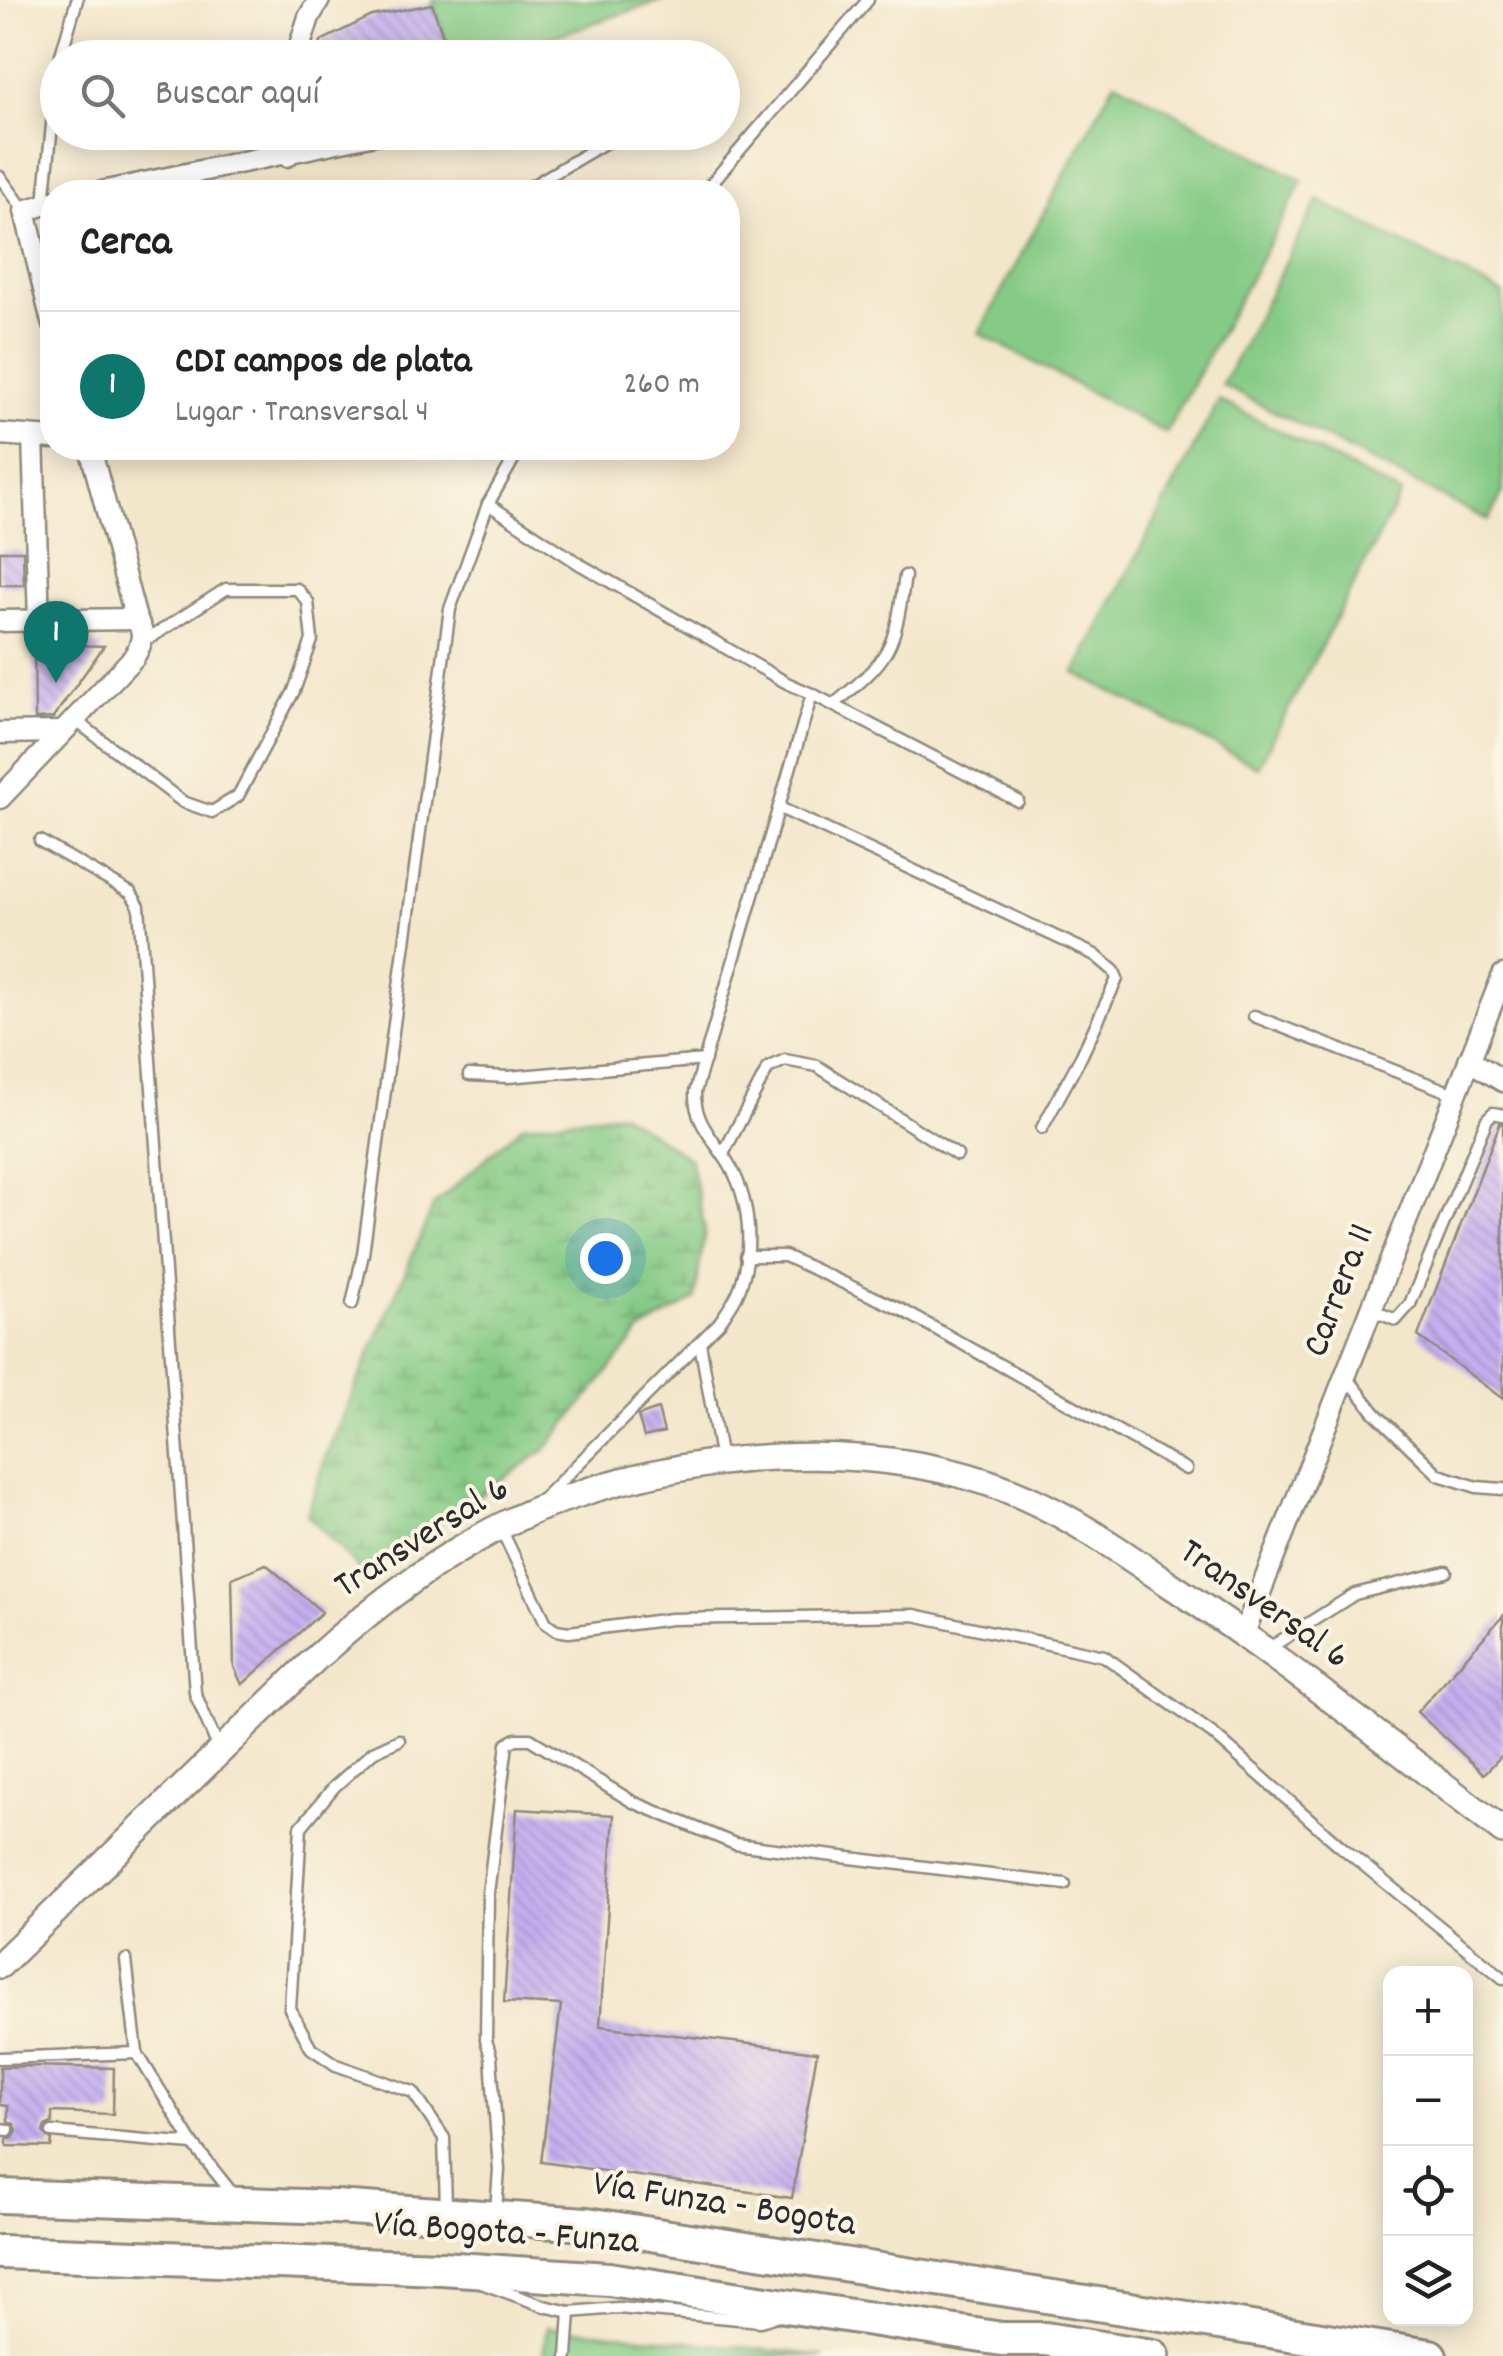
<!DOCTYPE html>
<html lang="es">
<meta charset="utf-8">
<style>
:root{--surface:#fff;--page:#f2f2f2;--text:#222;--muted:#767676;--line:#e0e0e0;--accent:#0f766e}
body{margin:0;font-family:Dekko,sans-serif;background:var(--page);color:var(--text)}
.controls{position:absolute;right:30px;bottom:30px;display:grid;overflow:hidden;border-radius:20px;box-shadow:0 5px 25px #0003}
.controls button{width:90px;height:90px;display:grid;place-items:center;padding:0;border:0;border-bottom:2px solid var(--line);background:var(--surface);color:var(--text);font:50px sans-serif}
.you{position:absolute;left:605px;top:1258px;width:35px;height:35px;margin:-25px;border:8px solid #fff;border-radius:50%;background:#1a73e8;box-shadow:0 0 0 15px #1a73e833}
.badge{display:grid;place-items:center;width:65px;height:65px;border-radius:50%;background:var(--accent);color:#fff;font-size:32px;font-weight:700}
.pin{position:absolute;translate:-50% -82px;filter:drop-shadow(0 2px 5px #0008)}
.pin::after{content:'';position:absolute;top:52px;width:35px;height:30px;background:inherit;clip-path:polygon(0 0,100% 0,50% 100%)}
.list{margin:0;padding:0;list-style:none}
h2{display:flex;justify-content:space-between;align-items:center;height:130px;margin:0;padding:0 40px;font-size:42px}
h2 small{font-size:32px;font-weight:400;color:var(--muted)}
.list li{display:grid;grid-template-columns:65px 1fr auto;gap:30px;align-items:center;box-sizing:border-box;height:150px;padding:0 40px;border-top:2px solid var(--line)}
.list b{display:block;font-size:38px;white-space:nowrap}
.list p{margin:0;font-size:32px;white-space:nowrap;color:var(--muted)}
.list em{font-size:32px;font-style:normal;color:var(--muted)}
.icon{flex:none;width:55px;height:55px;fill:none;stroke:currentColor;stroke-width:2;stroke-linecap:round;stroke-linejoin:round}
.map{position:relative;flex:none;width:1503px;height:2356px;overflow:hidden}
.search{position:absolute;background:var(--surface);box-shadow:0 5px 25px #0003;left:40px;top:40px;width:700px;height:110px;display:flex;align-items:center;gap:25px;box-sizing:border-box;padding:0 35px;border-radius:55px;color:var(--muted);font-size:38px}
.panel{position:absolute;background:var(--surface);box-shadow:0 5px 25px #0003;left:40px;top:180px;width:700px;height:280px;border-radius:40px}
.map>svg:first-child{display:block}
</style>
<div class="map">
<svg width="1503" height="2356" viewBox="0 0 1503 2356">
<defs>
<pattern id="wetland-marsh" width="20" height="14" patternUnits="userSpaceOnUse" patternTransform="scale(2.5)"><rect width="20" height="14" fill="#85ca85"/><path d="M1 5h8M5 5V1M11 12h8M15 12V8" fill="none" stroke="#6da46d"/></pattern>
<pattern id="building-back-hatch" width="6" height="6" patternUnits="userSpaceOnUse" patternTransform="scale(2.5)"><rect width="6" height="6" fill="#c5b0f1"/><path d="M-1 5l2 2M0 0l6 6M5-1l2 2" fill="none" stroke="#a08fc3"/></pattern>
</defs>
<rect width="100%" height="100%" fill="#fcf5e5"/>
<filter id="ink" filterUnits="userSpaceOnUse"><feTurbulence type="fractalNoise" baseFrequency=".01" numOctaves="2"/><feDisplacementMap in="SourceGraphic" scale="20" xChannelSelector="R" yChannelSelector="G"/><feConvolveMatrix kernelMatrix="1 2 1 2 8 2 1 2 1" color-interpolation-filters="sRGB"/></filter>
<filter id="wash" filterUnits="userSpaceOnUse"><feTurbulence type="fractalNoise" baseFrequency=".0048" numOctaves="4" result="noise"/><feDisplacementMap in="SourceGraphic" scale="40" xChannelSelector="R" yChannelSelector="G"/><feGaussianBlur stdDeviation="2.25" result="paint"/><feColorMatrix in="noise" values="0 0 0 0 0 0 0 0 0 0 0 0 0 0 0 0 0 1.4 0 .05"/><feComposite in="paint" operator="in"/></filter>
<g filter="url(#wash)">
<rect width="100%" height="100%" fill="#f3e7cb"/>
<g fill="#85ca85" stroke="#587a58" stroke-width="2.5">
<polygon points="432,0 663,0 489,58 451,57"/>
<polygon points="1115,81 1303,181 1166,433 979,333"/>
<polygon points="1318,200 1503,294 1503,492 1488,520 1222,385"/>
<polygon points="1219,400 1401,494 1258,767 1075,673"/>
<polygon points="547,2327 824,2356 543,2356"/>
</g>
<polygon fill="url(#wetland-marsh)" stroke="#587a58" stroke-width="2.5" points="621,1113 690,1159 705,1231 695,1299 641,1331 545,1450 364,1574 307,1515 326,1456 434,1205 523,1125"/>
<g id="blocks">
<g fill="url(#building-back-hatch)">
<polygon points="432,4 451,58 319,58 321,41 372,16"/>
<polygon points="0,551 23,551 24,585 0,585"/>
<polygon points="34,644 104,646 53,718 35,719"/>
<polygon points="1500,1123 1503,1124 1503,1399 1418,1336"/>
<polygon points="658,1409 664,1432 644,1437 638,1416"/>
<polygon points="266,1564 322,1612 242,1685 234,1667 232,1578"/>
<polygon points="1503,1616 1503,1754 1484,1774 1417,1712"/>
<polygon points="517,1809 614,1815 600,2026 817,2052 792,2198 541,2162 561,2005 504,2002"/>
<polygon points="30,2066 114,2068 113,2114 52,2112 52,2123 45,2126 43,2132 52,2141 51,2147 7,2146 7,2139 14,2136 17,2130 14,2124 8,2121 8,2106 0,2105 0,2067"/>
</g>
</g>
</g>
<g filter="url(#ink)">
<use href="#blocks" fill-opacity="0" stroke="#8f897b" stroke-width="2.5"/>
<g fill="none" stroke-linecap="round" stroke-linejoin="round">
<defs>
<g id="service">
<polyline points="60,58 77,0"/>
<polyline points="0,177 25,211"/>
<polyline points="522,192 623,132"/>
<polyline points="704,192 868,0"/>
<polyline points="44,203 58,66"/>
<path d="M488 504 581 565 787 683 812 694 695 1092C694 1121 712 1138 727 1161 750 1196 755 1250 739 1290 735 1301 726 1313 719 1323L545 1497"/>
<polyline points="812,694 1018,801"/>
<path d="M833 705C892 657 894 650 905 576"/>
<polyline points="75,720 183,802 212,812 238,796 294,691 312,640 308,602 297,589 226,589 142,643"/>
<polyline points="780,808 1095,955 1114,971 1117,979 1082,1055 1042,1128"/>
<polyline points="40,841 131,893 139,906 195,1693 218,1747"/>
<polyline points="1254,1016 1454,1094"/>
<polyline points="469,1075 508,1077 705,1060"/>
<polyline points="723,1154 768,1068 785,1060 817,1066 957,1155"/>
<polyline points="746,1256 785,1256 902,1310 1186,1469"/>
<polyline points="352,1304 363,1254 450,609 488,504 520,448"/>
<polyline points="1371,1310 1396,1320 1410,1304 1487,1119 1493,1113 1503,1115"/>
<polyline points="700,1343 721,1460"/>
<polyline points="1346,1376 1375,1413 1439,1475 1477,1487 1503,1489"/>
<polyline points="501,1529 546,1623 556,1630 569,1632 671,1619 914,1615 1104,1656 1213,1734 1339,1845 1503,1978"/>
<polyline points="1266,1650 1355,1594 1446,1572"/>
<polyline points="399,1740 373,1752 334,1787 301,1827 290,2009 311,2048 336,2065 413,2092 444,2138 446,2208"/>
<polyline points="126,1960 137,2053"/>
<polyline points="0,2058 137,2053 193,2144 236,2198"/>
<polyline points="0,2129 8,2130"/>
<polyline points="52,2132 193,2144"/>
<polyline points="496,2211 499,2170 491,2057 486,2040 488,1893 507,1744 516,1739 530,1739 633,1802 735,1844 1065,1884"/>
<polyline points="484,2284 544,2306 570,2312 618,2308 761,2321 776,2316"/>
<polyline points="567,2356 570,2312"/>
</g>
<g id="minor">
<polyline points="296,58 309,17 319,0"/>
<polyline points="287,156 287,132"/>
<polyline points="102,192 384,132"/>
<polyline points="52,202 25,211 52,322"/>
<polyline points="0,434 52,438"/>
<polyline points="33,437 39,621"/>
<polyline points="0,621 136,619"/>
<polyline points="0,733 62,732"/>
<path d="M0 798 134 657C142 643 146 634 136 619L90 448"/>
<polyline points="1469,1060 1503,1081"/>
<polyline points="1244,1633 1503,975"/>
</g>
<path id="tertiary" d="M0 1965 315 1659C379 1601 454 1545 533 1511 678 1450 882 1432 1027 1498 1078 1521 1123 1553 1169 1584 1285 1660 1393 1747 1503 1831"/>
<g id="primary">
<polyline points="0,2196 335,2207 587,2224 1430,2356"/>
<polyline points="0,2252 441,2268 609,2279 1002,2339 1045,2339 1153,2356"/>
</g>
</defs>
<use href="#service" stroke="#8f897b" stroke-width="15"/>
<use href="#minor" stroke="#8f897b" stroke-width="25"/>
<use href="#tertiary" stroke="#8f897b" stroke-width="30"/>
<use href="#primary" stroke="#8f897b" stroke-width="38"/>
<use href="#service" stroke="#fff" stroke-width="10"/>
<use href="#minor" stroke="#fff" stroke-width="20"/>
<use href="#tertiary" stroke="#fff" stroke-width="25"/>
<use href="#primary" stroke="#fff" stroke-width="32"/>
</g>
</g>
<g text-anchor="middle" dominant-baseline="central" stroke-width="8" stroke-linejoin="round" paint-order="stroke">
<g font-size="38" fill="#2b2b2b" stroke="#fcf5e5">
<text transform="translate(1341 1291) rotate(-69)">Carrera 11</text>
<text transform="translate(423 1539) rotate(-32)">Transversal 6</text>
<text transform="translate(1263 1606) rotate(35)">Transversal 6</text>
<text transform="translate(724 2206) rotate(9)">Vía Funza - Bogota</text>
<text transform="translate(506 2235) rotate(4)">Vía Bogota - Funza</text>
</g>
</g>
</svg>
<div class="controls">
<button>+</button>
<button>−</button>
<button><svg class="icon" aria-label="locate" viewBox="0 0 24 24"><circle cx="12" cy="12" r="6"/><path d="M12 2v4M12 18v4M2 12h4M18 12h4"/></svg></button>
<button><svg class="icon" aria-label="layers" viewBox="0 0 24 24"><path d="M12 4l9 5-9 5-9-5zM3 14l9 5 9-5"/></svg></button>
</div>
<div class="you"></div>
<div class="pin badge" style="left:56px;top:683px">1</div>
<div class="search"><svg class="icon" aria-label="search" viewBox="0 0 24 24"><circle cx="10" cy="10" r="6"/><path d="M15 15l6 6"/></svg>Buscar aquí</div>
<section class="panel">
<h2>Cerca<small></small></h2>
<ul class="list">
<li><span class="badge">1</span><div><b>CDI campos de plata</b><p>Lugar · Transversal 4</p></div><em>260 m</em></li>
</ul>
</section>
</div>
